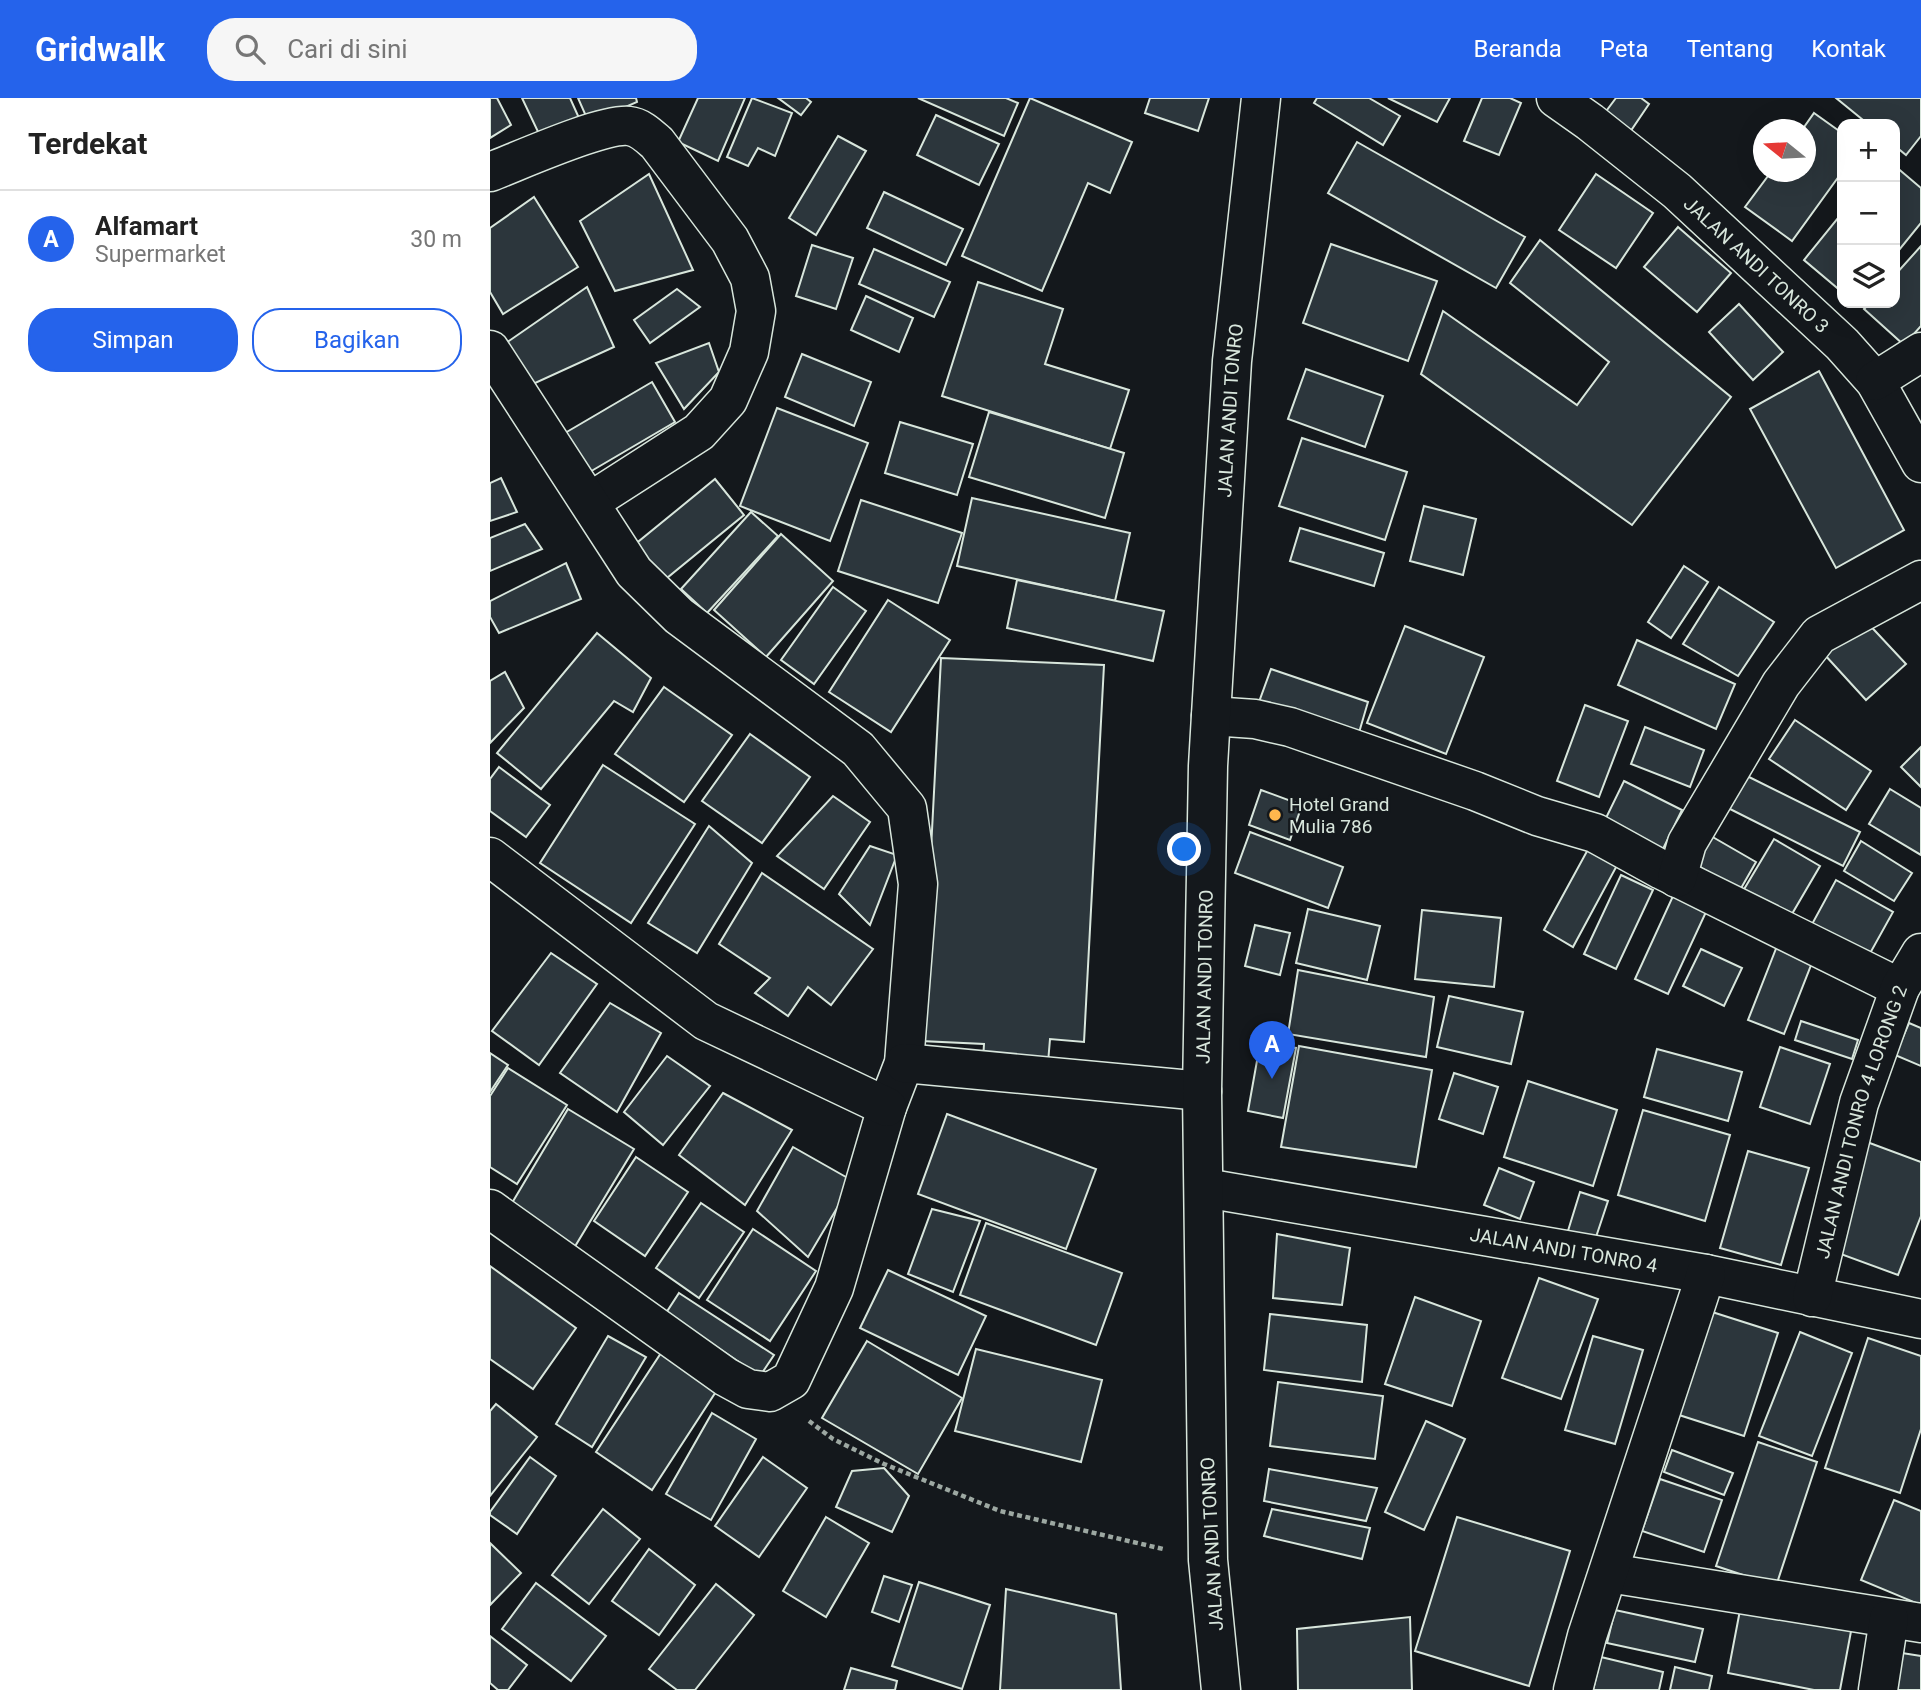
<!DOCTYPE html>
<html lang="id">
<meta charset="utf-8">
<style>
:root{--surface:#fff;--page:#f6f6f6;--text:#222;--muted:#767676;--line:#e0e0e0;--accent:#2563eb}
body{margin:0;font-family:Roboto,sans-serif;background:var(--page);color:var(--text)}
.controls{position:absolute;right:21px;top:21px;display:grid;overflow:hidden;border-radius:14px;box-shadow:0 7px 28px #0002}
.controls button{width:63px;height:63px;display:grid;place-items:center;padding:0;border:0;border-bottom:2px solid var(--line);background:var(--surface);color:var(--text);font:35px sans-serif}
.compass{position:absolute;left:1263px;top:21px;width:63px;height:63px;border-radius:50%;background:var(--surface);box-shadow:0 7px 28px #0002;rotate:288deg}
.you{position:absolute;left:695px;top:752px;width:24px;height:24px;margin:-18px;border:5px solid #fff;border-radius:50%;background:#1a73e8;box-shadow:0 0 0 10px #1a73e833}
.badge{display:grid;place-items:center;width:46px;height:46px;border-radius:50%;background:var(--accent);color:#fff;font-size:23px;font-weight:700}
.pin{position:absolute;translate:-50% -58px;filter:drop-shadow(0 2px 4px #0008)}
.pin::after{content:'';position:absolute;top:37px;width:24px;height:21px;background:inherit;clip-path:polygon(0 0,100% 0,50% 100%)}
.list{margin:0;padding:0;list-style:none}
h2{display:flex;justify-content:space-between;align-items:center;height:91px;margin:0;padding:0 28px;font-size:30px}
h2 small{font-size:23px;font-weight:400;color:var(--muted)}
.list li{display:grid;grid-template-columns:46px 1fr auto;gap:21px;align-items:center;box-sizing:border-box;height:98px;padding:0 28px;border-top:2px solid var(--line)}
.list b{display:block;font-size:26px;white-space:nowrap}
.list p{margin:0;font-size:23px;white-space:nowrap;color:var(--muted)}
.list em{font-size:23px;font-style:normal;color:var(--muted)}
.actions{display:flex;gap:14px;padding:21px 28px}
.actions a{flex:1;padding:16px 0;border:2px solid var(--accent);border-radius:28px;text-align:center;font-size:24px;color:var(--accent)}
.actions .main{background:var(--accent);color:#fff}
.icon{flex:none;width:38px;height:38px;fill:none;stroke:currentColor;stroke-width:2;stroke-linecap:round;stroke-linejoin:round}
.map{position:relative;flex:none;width:1431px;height:1592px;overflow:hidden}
header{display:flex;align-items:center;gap:42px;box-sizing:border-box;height:98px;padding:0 35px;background:var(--accent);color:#fff}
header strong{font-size:33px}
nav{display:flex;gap:38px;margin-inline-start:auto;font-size:24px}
.search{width:490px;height:63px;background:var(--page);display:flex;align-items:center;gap:18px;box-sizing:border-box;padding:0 24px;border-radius:28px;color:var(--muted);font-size:26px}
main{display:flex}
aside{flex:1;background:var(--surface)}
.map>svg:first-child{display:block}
</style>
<header>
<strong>Gridwalk</strong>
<div class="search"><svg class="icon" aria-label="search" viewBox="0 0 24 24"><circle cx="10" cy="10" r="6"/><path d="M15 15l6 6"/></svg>Cari di sini</div>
<nav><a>Beranda</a><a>Peta</a><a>Tentang</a><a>Kontak</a></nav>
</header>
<main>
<aside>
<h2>Terdekat<small></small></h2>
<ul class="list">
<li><span class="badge">A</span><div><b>Alfamart</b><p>Supermarket</p></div><em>30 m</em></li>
</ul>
<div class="actions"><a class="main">Simpan</a><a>Bagikan</a></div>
</aside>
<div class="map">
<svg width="1431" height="1592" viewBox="0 0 1431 1592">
<rect width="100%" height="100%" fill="#14181c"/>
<g fill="#2c363c" stroke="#d8e6dc" stroke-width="2">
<polygon points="0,0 7,0 21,27 0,40"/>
<polygon points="32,0 80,0 89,20 50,38"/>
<polygon points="88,0 146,0 147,4 99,25"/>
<polygon points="208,0 255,0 228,63 188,44"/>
<polygon points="262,0 302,15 285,58 268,50 258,68 237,59"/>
<polygon points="288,0 316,0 321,4 311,17"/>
<polygon points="428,0 516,0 528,5 514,38"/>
<polygon points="540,0 642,44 620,95 598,85 552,193 472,158"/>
<polygon points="660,0 719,0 708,33 655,15"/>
<polygon points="827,0 879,0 910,18 893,47 824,5"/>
<polygon points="898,0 960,0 947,24"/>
<polygon points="992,0 1020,0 1031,5 1009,57 974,43"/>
<polygon points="1126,0 1151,0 1159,6 1140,34 1114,16"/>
<polygon points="1346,0 1431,0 1431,38 1416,57 1405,48 1405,26 1378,26"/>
<polygon points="1324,15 1352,35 1352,74 1302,143 1255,109 1281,74 1316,74 1316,32 1312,32"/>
<polygon points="446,17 509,46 489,87 427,57"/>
<polygon points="348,38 376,53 326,137 299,120"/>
<polygon points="867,44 1035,139 1006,190 838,95"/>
<polygon points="1405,68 1431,90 1431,125 1405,157"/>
<polygon points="159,76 203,172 125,193 90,123"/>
<polygon points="1106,76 1163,115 1126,170 1069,132"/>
<polygon points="394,94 473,131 456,167 377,130"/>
<polygon points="44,99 88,169 13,216 0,194 0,130"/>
<polygon points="1352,115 1352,194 1314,162"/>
<polygon points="1188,129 1241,175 1207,214 1154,169"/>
<polygon points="1050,142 1241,299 1142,427 931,276 953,213 1087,307 1119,264 1020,185"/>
<polygon points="841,146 947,183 918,263 813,225"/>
<polygon points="322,147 363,160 346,211 306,198"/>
<polygon points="1431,148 1431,228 1414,247 1374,211 1380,205 1405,205 1405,177"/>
<polygon points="384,151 460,184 444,219 369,186"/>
<polygon points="488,184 573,211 555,266 639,292 620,351 452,298"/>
<polygon points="97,189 124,249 43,286 16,245"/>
<polygon points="187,191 210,209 160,245 144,222"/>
<polygon points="376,198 423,220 409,254 361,232"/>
<polygon points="1249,206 1293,254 1263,282 1219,234"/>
<polygon points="219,245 229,274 194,311 166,265"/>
<polygon points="312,256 381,284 364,328 295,299"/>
<polygon points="816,271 893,298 875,349 798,321"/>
<polygon points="1329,273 1414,432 1346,470 1260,311"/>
<polygon points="162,284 185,324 98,375 75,335"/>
<polygon points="287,310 378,345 340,443 250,408"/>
<polygon points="499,314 634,355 615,420 479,379"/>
<polygon points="410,324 483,346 467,397 395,375"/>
<polygon points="812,340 917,374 895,442 789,408"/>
<polygon points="11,380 27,414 0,423 0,385"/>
<polygon points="225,381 254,417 172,484 143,448"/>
<polygon points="482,400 640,435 625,503 467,468"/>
<polygon points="371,402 472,435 448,505 348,473"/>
<polygon points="934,408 986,421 973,477 920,463"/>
<polygon points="261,414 288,438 217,515 191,491"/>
<polygon points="35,426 52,451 0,473 0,440"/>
<polygon points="810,430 894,455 884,488 800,463"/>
<polygon points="291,436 343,483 276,559 224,512"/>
<polygon points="76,465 91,501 9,535 0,519 0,503"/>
<polygon points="1194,468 1218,484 1181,540 1158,524"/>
<polygon points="527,482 674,513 663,563 517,530"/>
<polygon points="343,489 376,513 324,586 291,562"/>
<polygon points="1229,489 1284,524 1248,578 1193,546"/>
<polygon points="398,502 460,542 401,634 339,594"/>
<polygon points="1373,520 1416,566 1376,602 1334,556"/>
<polygon points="915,528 994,559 956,656 877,625"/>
<polygon points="107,535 161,580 143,614 124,603 51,691 7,655"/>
<polygon points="1147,542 1245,586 1226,631 1128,587"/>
<polygon points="451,560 614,567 594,944 560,941 558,965 493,962 494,946 431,943"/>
<polygon points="781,571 878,604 868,638 769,604"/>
<polygon points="15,574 34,610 0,645 0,583"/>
<polygon points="174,589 242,637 194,704 125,656"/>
<polygon points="1095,607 1138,623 1109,699 1067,683"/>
<polygon points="1305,622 1381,673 1356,712 1279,661"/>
<polygon points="1155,629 1214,652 1200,689 1141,666"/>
<polygon points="260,636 320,679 272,745 212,703"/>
<polygon points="1431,649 1431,689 1411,669"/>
<polygon points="113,667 205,726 141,825 50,765"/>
<polygon points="9,669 60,707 36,739 0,713 0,681"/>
<polygon points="1253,676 1370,734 1353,768 1236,709"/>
<polygon points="1134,683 1192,712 1172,753 1114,724"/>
<polygon points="1400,691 1431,710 1431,757 1379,726"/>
<polygon points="771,692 812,707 800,742 759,727"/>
<polygon points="343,698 380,724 334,791 287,758"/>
<polygon points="219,728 262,765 207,855 158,825"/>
<polygon points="760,734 853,769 838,810 745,775"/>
<polygon points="1214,734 1266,764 1250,792 1198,762"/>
<polygon points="1284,741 1330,768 1299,821 1253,793"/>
<polygon points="1371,743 1422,775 1404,803 1354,773"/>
<polygon points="1102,744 1131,760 1083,849 1054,832"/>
<polygon points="380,748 407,757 380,827 349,796"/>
<polygon points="272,775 383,851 341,907 318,889 298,918 265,895 280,880 229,846"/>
<polygon points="1131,777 1163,792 1126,871 1094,856"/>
<polygon points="1346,782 1403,814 1378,859 1321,828"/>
<polygon points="1183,798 1216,814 1178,896 1145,881"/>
<polygon points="818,811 890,828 877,882 806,865"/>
<polygon points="932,812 1011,820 1004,889 925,881"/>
<polygon points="765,827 800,835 790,877 755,868"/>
<polygon points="1289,843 1325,857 1294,936 1258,922"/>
<polygon points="1211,851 1252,870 1234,908 1193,888"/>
<polygon points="61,855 107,886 49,967 2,933"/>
<polygon points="808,872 944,899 936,959 798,936"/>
<polygon points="959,898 1033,914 1021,966 947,949"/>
<polygon points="120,905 171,935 127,1014 70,975"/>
<polygon points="1311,923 1368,942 1362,961 1305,942"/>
<polygon points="1419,925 1431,930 1431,968 1405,957"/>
<polygon points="770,946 806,950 793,1020 758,1013"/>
<polygon points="809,948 942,972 926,1069 791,1049"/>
<polygon points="1290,949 1340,966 1320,1026 1270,1009"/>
<polygon points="1167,951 1252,974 1238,1023 1154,999"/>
<polygon points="0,955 18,967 0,994"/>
<polygon points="177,958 220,988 173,1047 134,1014"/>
<polygon points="18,970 77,1007 27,1086 0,1069 0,998"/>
<polygon points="964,975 1008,989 993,1036 949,1021"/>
<polygon points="1038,983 1127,1012 1103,1088 1014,1059"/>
<polygon points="233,995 302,1032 255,1107 189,1057"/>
<polygon points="78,1011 144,1051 84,1150 19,1110"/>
<polygon points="1153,1012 1240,1037 1215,1123 1128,1097"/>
<polygon points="457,1016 606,1071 576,1151 428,1096"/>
<polygon points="1377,1044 1431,1064 1431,1118 1408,1177 1337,1151"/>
<polygon points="303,1049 363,1083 318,1159 267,1113"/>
<polygon points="1258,1053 1319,1070 1291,1167 1230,1150"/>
<polygon points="146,1059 198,1094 155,1158 104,1123"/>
<polygon points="1009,1070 1044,1084 1030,1121 994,1107"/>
<polygon points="1090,1094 1118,1103 1104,1145 1077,1136"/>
<polygon points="211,1105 254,1134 209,1200 166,1170"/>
<polygon points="442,1111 490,1123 463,1194 418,1176"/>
<polygon points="496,1125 632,1175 606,1247 470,1197"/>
<polygon points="263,1131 326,1173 280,1243 217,1202"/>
<polygon points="787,1136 860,1150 852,1207 783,1200"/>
<polygon points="0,1168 86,1230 43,1291 0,1261"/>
<polygon points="398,1172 496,1218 468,1277 370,1230"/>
<polygon points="1049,1180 1108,1201 1071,1301 1012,1280"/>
<polygon points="189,1195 284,1257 270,1278 176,1215"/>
<polygon points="925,1199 991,1223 962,1308 895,1286"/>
<polygon points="1219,1213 1288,1235 1254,1338 1186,1316"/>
<polygon points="780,1216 877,1227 872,1284 774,1272"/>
<polygon points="1310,1234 1362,1255 1322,1358 1269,1338"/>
<polygon points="118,1238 156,1259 102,1349 66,1326"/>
<polygon points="1103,1238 1153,1252 1125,1346 1075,1332"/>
<polygon points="1378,1240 1431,1258 1431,1331 1410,1395 1335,1370"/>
<polygon points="377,1243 472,1300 428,1376 332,1320"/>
<polygon points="486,1251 612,1282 591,1364 465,1333"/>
<polygon points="173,1252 229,1289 162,1392 106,1354"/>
<polygon points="788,1284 893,1298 885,1361 780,1348"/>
<polygon points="6,1306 47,1339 0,1398 0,1313"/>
<polygon points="222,1315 266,1341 221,1422 176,1396"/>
<polygon points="936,1323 975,1341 934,1432 895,1414"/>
<polygon points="1268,1344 1327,1364 1286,1488 1226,1468"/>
<polygon points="1182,1352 1243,1375 1234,1397 1174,1374"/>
<polygon points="40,1359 66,1378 27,1436 0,1417 0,1414"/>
<polygon points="273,1359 317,1390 269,1459 225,1428"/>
<polygon points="394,1370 419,1398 402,1434 346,1409 362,1373"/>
<polygon points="779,1371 887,1390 876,1423 774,1403"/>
<polygon points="1170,1381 1232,1402 1214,1454 1152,1433"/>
<polygon points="1404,1402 1431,1413 1431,1507 1371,1482"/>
<polygon points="113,1411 150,1441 99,1506 62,1477"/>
<polygon points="782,1411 880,1430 872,1461 774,1438"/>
<polygon points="336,1419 379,1445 336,1519 293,1493"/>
<polygon points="967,1419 1080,1453 1039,1588 925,1553"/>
<polygon points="0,1445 31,1475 0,1507"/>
<polygon points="159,1451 205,1487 169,1537 122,1503"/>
<polygon points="394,1478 422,1487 409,1524 382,1514"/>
<polygon points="429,1484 500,1507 472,1591 402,1568"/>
<polygon points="46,1485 116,1538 81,1583 12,1531"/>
<polygon points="226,1486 264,1517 205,1592 187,1592 159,1571"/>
<polygon points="516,1491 626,1516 631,1592 510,1592"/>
<polygon points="1251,1507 1362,1528 1350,1592 1324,1592 1238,1575"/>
<polygon points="1125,1512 1213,1531 1205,1564 1117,1545"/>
<polygon points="920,1519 922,1592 808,1592 807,1531"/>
<polygon points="0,1538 37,1567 18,1592 8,1592 0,1585"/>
<polygon points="1412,1555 1431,1558 1431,1592 1405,1592"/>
<polygon points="1111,1559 1173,1574 1169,1592 1103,1592"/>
<polygon points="1185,1569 1222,1578 1219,1592 1180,1592"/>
<polygon points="361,1570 407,1583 405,1592 354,1592"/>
</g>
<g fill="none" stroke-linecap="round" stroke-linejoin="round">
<defs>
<g id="minor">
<path id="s1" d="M1066 0 1100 24 1187 93 1352 246 1385 283 1431 365"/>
<path d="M0 74C29 63 112 25 139 28 150 29 159 38 167 45L240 142 260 180 266 213 259 254 238 302 209 334 100 404"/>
<polyline points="0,252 144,474 189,518 368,651 417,710 428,786 414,965 397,1009 344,1190 301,1282 280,1294 258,1291 236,1279 0,1111"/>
<polyline points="1385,283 1431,254"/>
<polyline points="721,618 765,621 800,629 985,693 1047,718 1105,735 1172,772 1410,890"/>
<polyline points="0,759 216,923 397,1009"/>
<polyline points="1187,780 1197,745 1291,586 1329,537 1431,482"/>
<polyline points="414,965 712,993"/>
<path id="s2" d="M715 1090 1216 1176 1431 1221"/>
<path id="s3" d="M1322 1199 1369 1005 1410 890 1431 855"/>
<polyline points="1119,1475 1431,1525"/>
<polyline points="1083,1592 1097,1538 1216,1176"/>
<polyline points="1388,1592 1399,1521"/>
</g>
<g id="secondary">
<path id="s4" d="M731 1592 718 1462 712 993 718 668 742 263 771 0"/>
</g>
</defs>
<use href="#minor" stroke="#d8e6dc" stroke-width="41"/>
<use href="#secondary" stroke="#d8e6dc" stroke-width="41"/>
<polyline stroke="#9da8a2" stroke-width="4.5" stroke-dasharray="5 3.5" stroke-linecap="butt" points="319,1323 343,1341 394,1366 510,1413 673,1451"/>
<use href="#minor" stroke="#14181c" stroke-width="38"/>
<use href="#secondary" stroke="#14181c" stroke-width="38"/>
</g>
<circle fill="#ffb74d" stroke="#14181c" stroke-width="2.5" cx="785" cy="717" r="7"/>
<g text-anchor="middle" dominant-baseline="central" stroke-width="5" stroke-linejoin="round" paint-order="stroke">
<g font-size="19" fill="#d8e6dc" stroke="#14181c">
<text stroke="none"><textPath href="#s1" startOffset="261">JALAN ANDI TONRO 3</textPath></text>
<text stroke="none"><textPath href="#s4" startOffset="1281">JALAN ANDI TONRO</textPath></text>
<text stroke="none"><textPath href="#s4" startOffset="714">JALAN ANDI TONRO</textPath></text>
<text stroke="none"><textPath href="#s3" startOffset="182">JALAN ANDI TONRO 4 LORONG 2</textPath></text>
<text stroke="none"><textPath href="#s2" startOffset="364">JALAN ANDI TONRO 4</textPath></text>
<text transform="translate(722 1446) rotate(-93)">JALAN ANDI TONRO</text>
</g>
<g font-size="19" fill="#d8e6dc" stroke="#14181c" text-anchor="start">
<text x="799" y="706">Hotel Grand<tspan x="799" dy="22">Mulia 786</tspan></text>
</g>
</g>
</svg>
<div class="controls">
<button>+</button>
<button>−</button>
<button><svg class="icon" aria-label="layers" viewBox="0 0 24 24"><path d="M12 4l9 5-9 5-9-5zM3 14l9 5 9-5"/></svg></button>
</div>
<svg class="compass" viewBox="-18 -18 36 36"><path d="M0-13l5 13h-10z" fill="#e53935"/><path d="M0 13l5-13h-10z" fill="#767676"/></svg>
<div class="you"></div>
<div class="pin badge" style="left:782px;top:981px">A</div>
</div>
</main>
